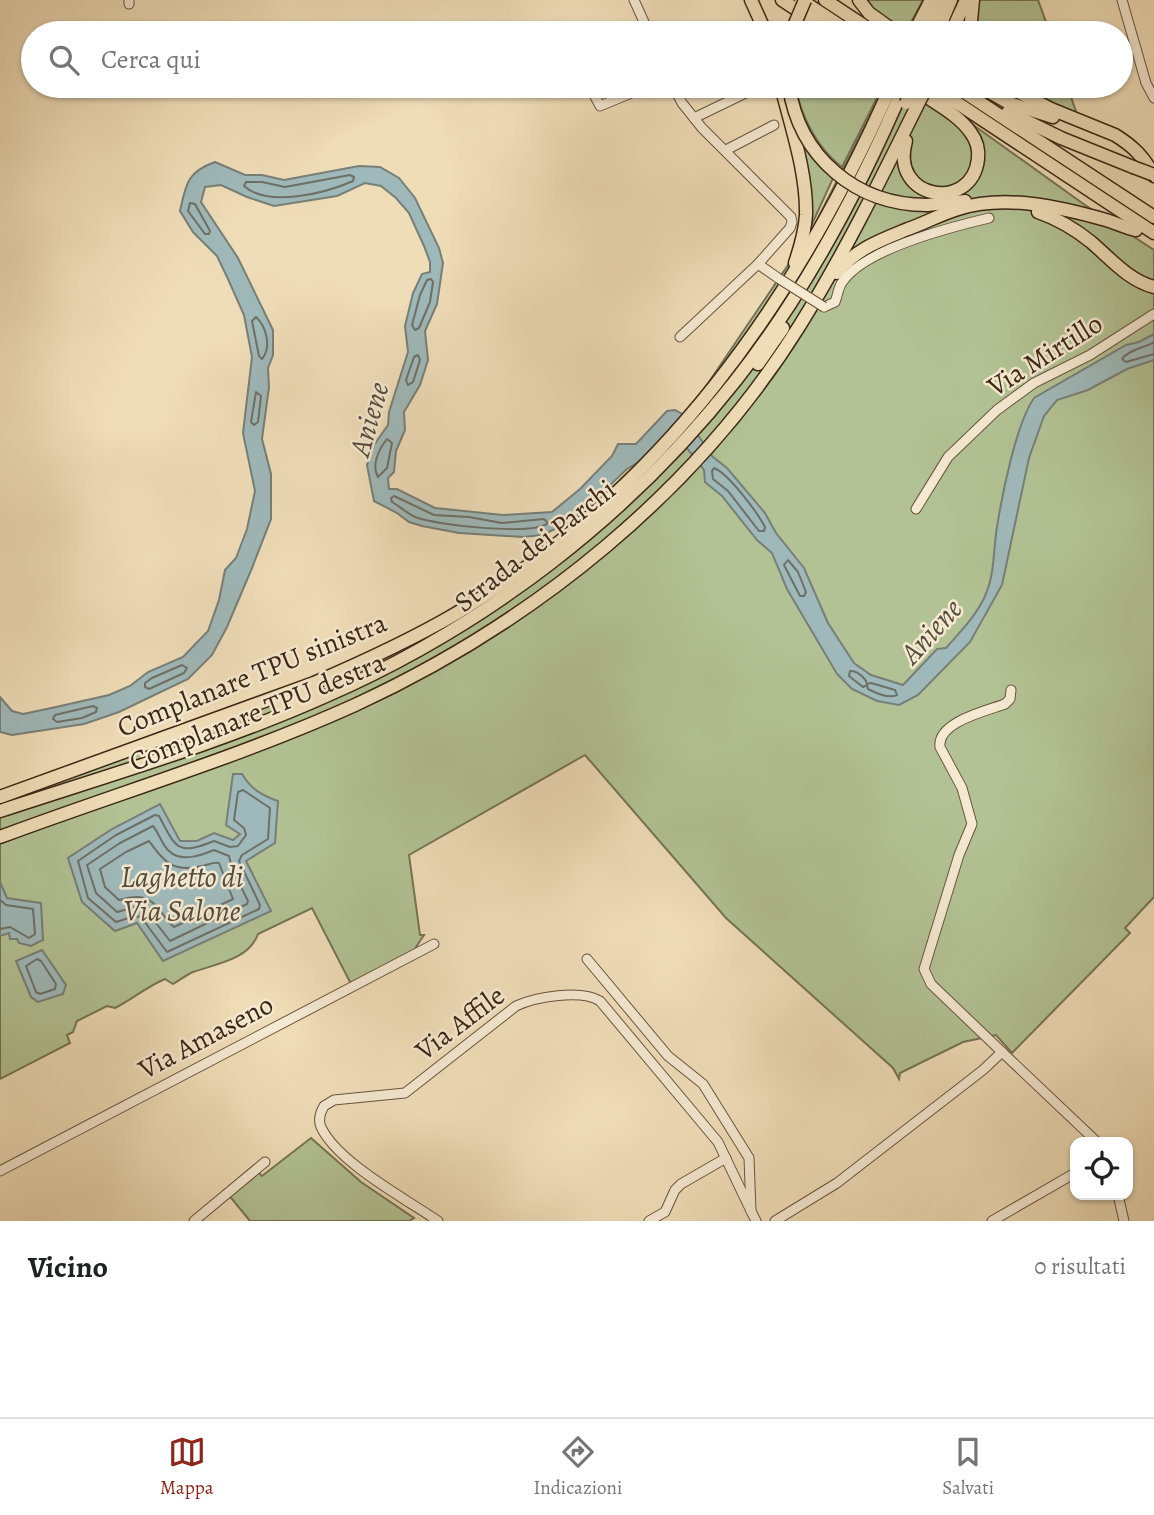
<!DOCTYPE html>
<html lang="it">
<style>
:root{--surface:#fff;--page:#f6f6f6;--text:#202124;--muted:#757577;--line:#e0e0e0;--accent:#8f2418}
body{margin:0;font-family:Alegreya,serif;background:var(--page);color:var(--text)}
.controls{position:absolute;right:21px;bottom:21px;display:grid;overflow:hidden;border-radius:14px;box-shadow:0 2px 5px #0004}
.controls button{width:63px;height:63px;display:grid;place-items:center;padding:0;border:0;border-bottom:2px solid var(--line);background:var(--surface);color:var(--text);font:35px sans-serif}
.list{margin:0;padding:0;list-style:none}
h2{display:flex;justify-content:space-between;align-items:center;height:91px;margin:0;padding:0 28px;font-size:30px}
h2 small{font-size:23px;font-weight:400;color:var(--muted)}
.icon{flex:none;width:38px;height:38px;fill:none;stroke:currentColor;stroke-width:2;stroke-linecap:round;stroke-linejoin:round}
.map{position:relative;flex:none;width:1154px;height:1221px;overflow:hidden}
.search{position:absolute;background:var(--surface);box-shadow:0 2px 5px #0004;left:21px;right:21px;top:21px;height:77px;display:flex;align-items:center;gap:18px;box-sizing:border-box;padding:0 24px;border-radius:38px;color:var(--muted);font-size:26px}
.sheet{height:196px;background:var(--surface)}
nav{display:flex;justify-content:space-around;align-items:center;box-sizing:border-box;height:98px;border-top:2px solid var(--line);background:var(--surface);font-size:19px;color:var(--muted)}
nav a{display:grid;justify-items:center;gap:4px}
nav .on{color:var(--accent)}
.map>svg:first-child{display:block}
</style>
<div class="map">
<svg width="1154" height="1221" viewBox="0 0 1154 1221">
<rect width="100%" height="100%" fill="#efddb8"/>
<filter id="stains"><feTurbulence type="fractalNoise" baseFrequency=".00286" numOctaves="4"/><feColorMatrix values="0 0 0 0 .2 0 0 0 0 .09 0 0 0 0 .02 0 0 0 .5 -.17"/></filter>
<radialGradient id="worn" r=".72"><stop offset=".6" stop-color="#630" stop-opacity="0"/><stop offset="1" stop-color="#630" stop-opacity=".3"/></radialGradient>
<g fill="#b2c294" stroke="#767454" stroke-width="2">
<polygon points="862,0 923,0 906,32 877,15"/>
<polygon points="976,0 1038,0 1050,33 975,33"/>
<path d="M795 86H883L842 167C817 148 801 116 795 86Z"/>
<path d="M885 86H900L972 124 1085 205 1154 250V897L1125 928 1130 933 1012 1053 996 1035 963 1042 900 1073 899 1079 893 1068 726 918 585 755 409 855 420 935H424L414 950 351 984 312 908 258 934C249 960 215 964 193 972 186 975 180 980 173 984L165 979C146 987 133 999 115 1008L107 1006 77 1021 73 1032 67 1035 70 1043 0 1079V794L333 670 421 628 529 559 571 525 664 440 694 404 813 228Z"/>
<polygon points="1015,86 1067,86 1078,117"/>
<polygon points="795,124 834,176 807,235"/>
<polygon points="311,1138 361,1182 414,1218 409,1221 250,1221 227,1193 256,1170 262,1176"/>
</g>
<g fill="#9fb9ba" stroke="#777f78" stroke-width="2">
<path d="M215 162 245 175H262L284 180 359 166 380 167 399 178 415 198 439 248 443 263 437 304 425 331 428 360 420 385 404 412 405 430 396 451 394 472 388 478 389 489H397L435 508 503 515 552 512 580 489 612 456 618 444H636L667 411 675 410 684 415 713 457 727 468 765 513 776 533 804 568 828 623 854 663 871 675 903 685 937 649 946 648C960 632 976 616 985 596 995 574 993 551 997 527 1002 495 1016 424 1034 398L1126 345 1139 342 1154 334V360L1127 369 1088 390 1057 400 1044 416 1029 458 1002 585 970 642 918 695 899 705 877 701 852 689 837 674 787 589 772 553 757 540 722 496 705 482 704 470 675 433 645 458 627 469 571 522 542 535 523 537 459 533 422 526 409 522 397 513 374 501 367 465 374 445 388 425 389 412 408 352 405 326 413 293 422 274 430 272V262L424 246 409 213 396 198 381 186 365 183 337 196 274 206 247 197 221 185 205 187 201 202 238 258 273 330V355L268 368 269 387 262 439 271 474V519L252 568 227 627 212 655 188 679 119 712 84 724 12 735 0 732V697L12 711 23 714 56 707 109 695 130 686 148 672 183 657 208 631 219 600 225 570 236 558 247 529 255 491 243 433 252 357 244 315 228 279 217 256 193 232 180 211C186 184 187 172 215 162Z"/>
<path d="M233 774H242C251 789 261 795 278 801L275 843 246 861 271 911 163 961 137 923 115 931 82 902 68 858 112 829 160 804 180 841H197L214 833 233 840 240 834 226 825Z"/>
<polygon points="0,882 7,898 41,903 43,940 31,946 19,943 17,939 10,939 9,933 0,936"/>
<polygon points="42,950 66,985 63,994 38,1002 31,997 16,961"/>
</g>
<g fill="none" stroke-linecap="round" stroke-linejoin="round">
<g stroke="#6d7067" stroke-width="2">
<path d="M350 175 354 177 353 181C326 193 268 208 244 186L246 182H262L285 187Z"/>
<polygon points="190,203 195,204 210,231 209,234 205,234 188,211"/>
<polygon points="427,280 431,279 433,282 430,302 419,328 415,330 412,325 420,295"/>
<path d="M256 317C266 326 272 347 262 359L259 356 252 321Z"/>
<path d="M1154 342C1144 348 1128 350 1122 359L1126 362 1154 354"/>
<polygon points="418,355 420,360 413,382 408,385 406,380 414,357"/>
<polygon points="256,392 261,396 258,422 254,425 251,422"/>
<path d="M387 439 392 443 387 468 378 477C371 465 379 449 387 439Z"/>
<path d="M714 468C729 474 757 512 765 527L764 531H759L728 491 713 479 712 471Z"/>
<path d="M394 496 434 515 469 517 502 523 544 519 548 523C533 536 435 525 415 517 407 513 399 506 392 502L391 498Z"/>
<polygon points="788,560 798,572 806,592 804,596 800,596 784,565"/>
<polygon points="182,665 187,668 184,673 149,689 145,687 145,683 152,678"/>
<path d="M850 671C856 670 866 678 867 684L871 683 895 690 897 695C888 699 876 693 868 689L867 685 863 687 849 676Z"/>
<polygon points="93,706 97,708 96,712 82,718 57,722 53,719 55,715"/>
<path d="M243 790 270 808 268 839 242 855 239 861 260 905 259 909 167 952 141 917 135 916 116 922 88 898 78 861 116 835 155 815 159 816C176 848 177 856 214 841L230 847 238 846 246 835 244 828 234 820 238 792Z"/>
<path d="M153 826C159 833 162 845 169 851 181 863 202 855 214 850L229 856 232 868 248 901 247 904 170 941 145 909 135 907 117 912 96 893 87 865 120 843Z"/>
<path d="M149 841C165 862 172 873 202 866 209 865 212 862 219 863L233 899 174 927C161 917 157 896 135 897 130 897 124 899 119 900L105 887 100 869 126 852Z"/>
<polyline points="0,900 6,905 33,909 35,934 29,938 10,927 0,929"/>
<polygon points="37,959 41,961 56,984 55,989 40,994 36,992 26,966"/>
</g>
<defs>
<g id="minor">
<polyline points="129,0 129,4"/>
<polyline points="634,0 649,33"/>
<polyline points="1122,0 1146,83 1154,98"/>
<polyline points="673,86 682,103 702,128 791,217 792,222 790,228 758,264 778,278"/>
<polyline points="590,87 600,106 648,86"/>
<polyline points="694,118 760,86"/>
<polyline points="726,150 774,125"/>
<path d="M824 307 835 302C838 295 838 287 843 281 866 249 951 227 989 218"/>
<polyline points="680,337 758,264"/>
<polyline points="916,509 948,457 997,410 1034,383 1090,355 1154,314"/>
<polyline points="587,959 668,1056 703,1084 749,1158 751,1211 756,1221"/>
<path d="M1002 1052 931 984 924 969 959 855 972 824 962 788 940 747C937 722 986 711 1005 704L1010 699 1011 690"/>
<polyline points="0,1171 434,944"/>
<polyline points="1118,1195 1124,1221"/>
<polyline points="194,1221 265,1162"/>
<path d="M438 1221C406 1199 337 1162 321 1127 318 1120 320 1113 324 1106L334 1100 405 1093 516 1006C535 997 581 989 600 1001L718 1142 751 1211"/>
<polyline points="649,1221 665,1212 675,1190 681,1184 726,1158"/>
<polyline points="775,1221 837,1183 983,1070 1002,1052 1097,1142"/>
<polyline points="992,1221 1075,1173"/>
</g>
<g id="highway">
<polyline points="751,0 766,33"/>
<polyline points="782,0 832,33"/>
<polyline points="801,0 851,33"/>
<polyline points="825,0 875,33"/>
<polyline points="859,0 869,13 897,33"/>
<polyline points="914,33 931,0"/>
<polyline points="927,33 942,0"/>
<polyline points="937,33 951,0"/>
<polyline points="951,33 966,0"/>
<polyline points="973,33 971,21 973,0"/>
<path d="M781 86C791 127 807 172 806 215 805 232 800 248 795 263"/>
<polyline points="955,86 1154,217"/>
<polyline points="979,86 1009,103 1053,117"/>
<path d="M1007 86 1051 109 1115 135C1133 146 1144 157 1154 176"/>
<polyline points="933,87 1154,233"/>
<polyline points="1008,112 1061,138 1133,167"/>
<path d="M906 141C889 200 972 213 978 159 979 150 977 141 971 133 962 119 944 108 930 99"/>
<polyline points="927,205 965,201"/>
<path d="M1038 212C1058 219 1075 229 1091 242 1111 259 1128 280 1154 287"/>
<path d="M837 273C855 249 881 240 908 229 925 223 941 214 958 209 1005 194 1060 207 1106 220 1116 223 1126 228 1136 230"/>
<polyline points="758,364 783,328"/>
<polyline points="278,708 315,690"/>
<path d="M0 797 314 683C363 662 411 640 457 613 663 490 796 302 891 86"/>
<path d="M0 811C109 775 221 743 326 696 486 626 628 517 736 380 806 291 860 189 904 86"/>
<path d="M0 837C118 793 240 757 355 705 533 623 696 492 800 325 843 256 879 183 915 110"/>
</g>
</defs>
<use href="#minor" stroke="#68543d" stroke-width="11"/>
<use href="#highway" stroke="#3b2714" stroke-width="15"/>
<use href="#minor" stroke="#f5e9d1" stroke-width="9"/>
<use href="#highway" stroke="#efddb8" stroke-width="12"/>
<defs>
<polyline id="minor-bridge" points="778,278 824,307"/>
<g id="highway-bridge">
<polyline points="791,33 805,0"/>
<path d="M789 86C799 157 856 205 927 205"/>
<polyline points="906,103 913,86"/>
<polyline points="915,110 927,86"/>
<polyline points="1133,167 1154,175"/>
</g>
</defs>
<use href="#minor-bridge" stroke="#68543d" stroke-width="11" stroke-linecap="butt"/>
<use href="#highway-bridge" stroke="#3b2714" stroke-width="15" stroke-linecap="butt"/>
<use href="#minor-bridge" stroke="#f5e9d1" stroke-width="9"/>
<use href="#highway-bridge" stroke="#efddb8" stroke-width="12"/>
</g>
<g text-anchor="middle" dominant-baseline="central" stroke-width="5" stroke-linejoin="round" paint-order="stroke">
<g font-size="28" fill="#3b2714" stroke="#f5e9d1">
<text transform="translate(1045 355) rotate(-32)">Via Mirtillo</text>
<text transform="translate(535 546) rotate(-38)">Strada dei Parchi</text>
<text transform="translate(252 675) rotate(-22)">Complanare TPU sinistra</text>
<text transform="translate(257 712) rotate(-22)">Complanare TPU destra</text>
<text transform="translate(460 1023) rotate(-37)">Via Affile</text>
<text transform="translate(206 1037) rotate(-28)">Via Amaseno</text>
</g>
<g font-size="30" font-style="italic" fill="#544c3e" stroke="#f5e9d1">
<text transform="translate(369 419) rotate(-74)">Aniene</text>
<text transform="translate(931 631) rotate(-48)">Aniene</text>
<text x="182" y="877">Laghetto di<tspan x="182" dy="34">Via Salone</tspan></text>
</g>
</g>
<rect width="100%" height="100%" filter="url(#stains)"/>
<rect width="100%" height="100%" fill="url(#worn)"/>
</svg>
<div class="controls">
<button><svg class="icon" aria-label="locate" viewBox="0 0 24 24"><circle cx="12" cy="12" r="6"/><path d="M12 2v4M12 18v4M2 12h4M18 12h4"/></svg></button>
</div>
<div class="search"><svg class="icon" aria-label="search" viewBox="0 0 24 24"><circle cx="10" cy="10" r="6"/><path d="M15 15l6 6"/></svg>Cerca qui</div>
</div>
<section class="sheet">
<h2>Vicino<small>0 risultati</small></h2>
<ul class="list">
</ul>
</section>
<nav>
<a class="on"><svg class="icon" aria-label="map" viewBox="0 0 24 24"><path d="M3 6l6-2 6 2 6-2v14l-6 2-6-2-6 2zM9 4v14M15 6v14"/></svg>Mappa</a>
<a><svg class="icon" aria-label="directions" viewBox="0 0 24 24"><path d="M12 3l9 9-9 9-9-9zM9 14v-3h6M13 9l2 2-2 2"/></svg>Indicazioni</a>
<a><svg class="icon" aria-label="saved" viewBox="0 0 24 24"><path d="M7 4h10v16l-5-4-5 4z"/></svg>Salvati</a>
</nav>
